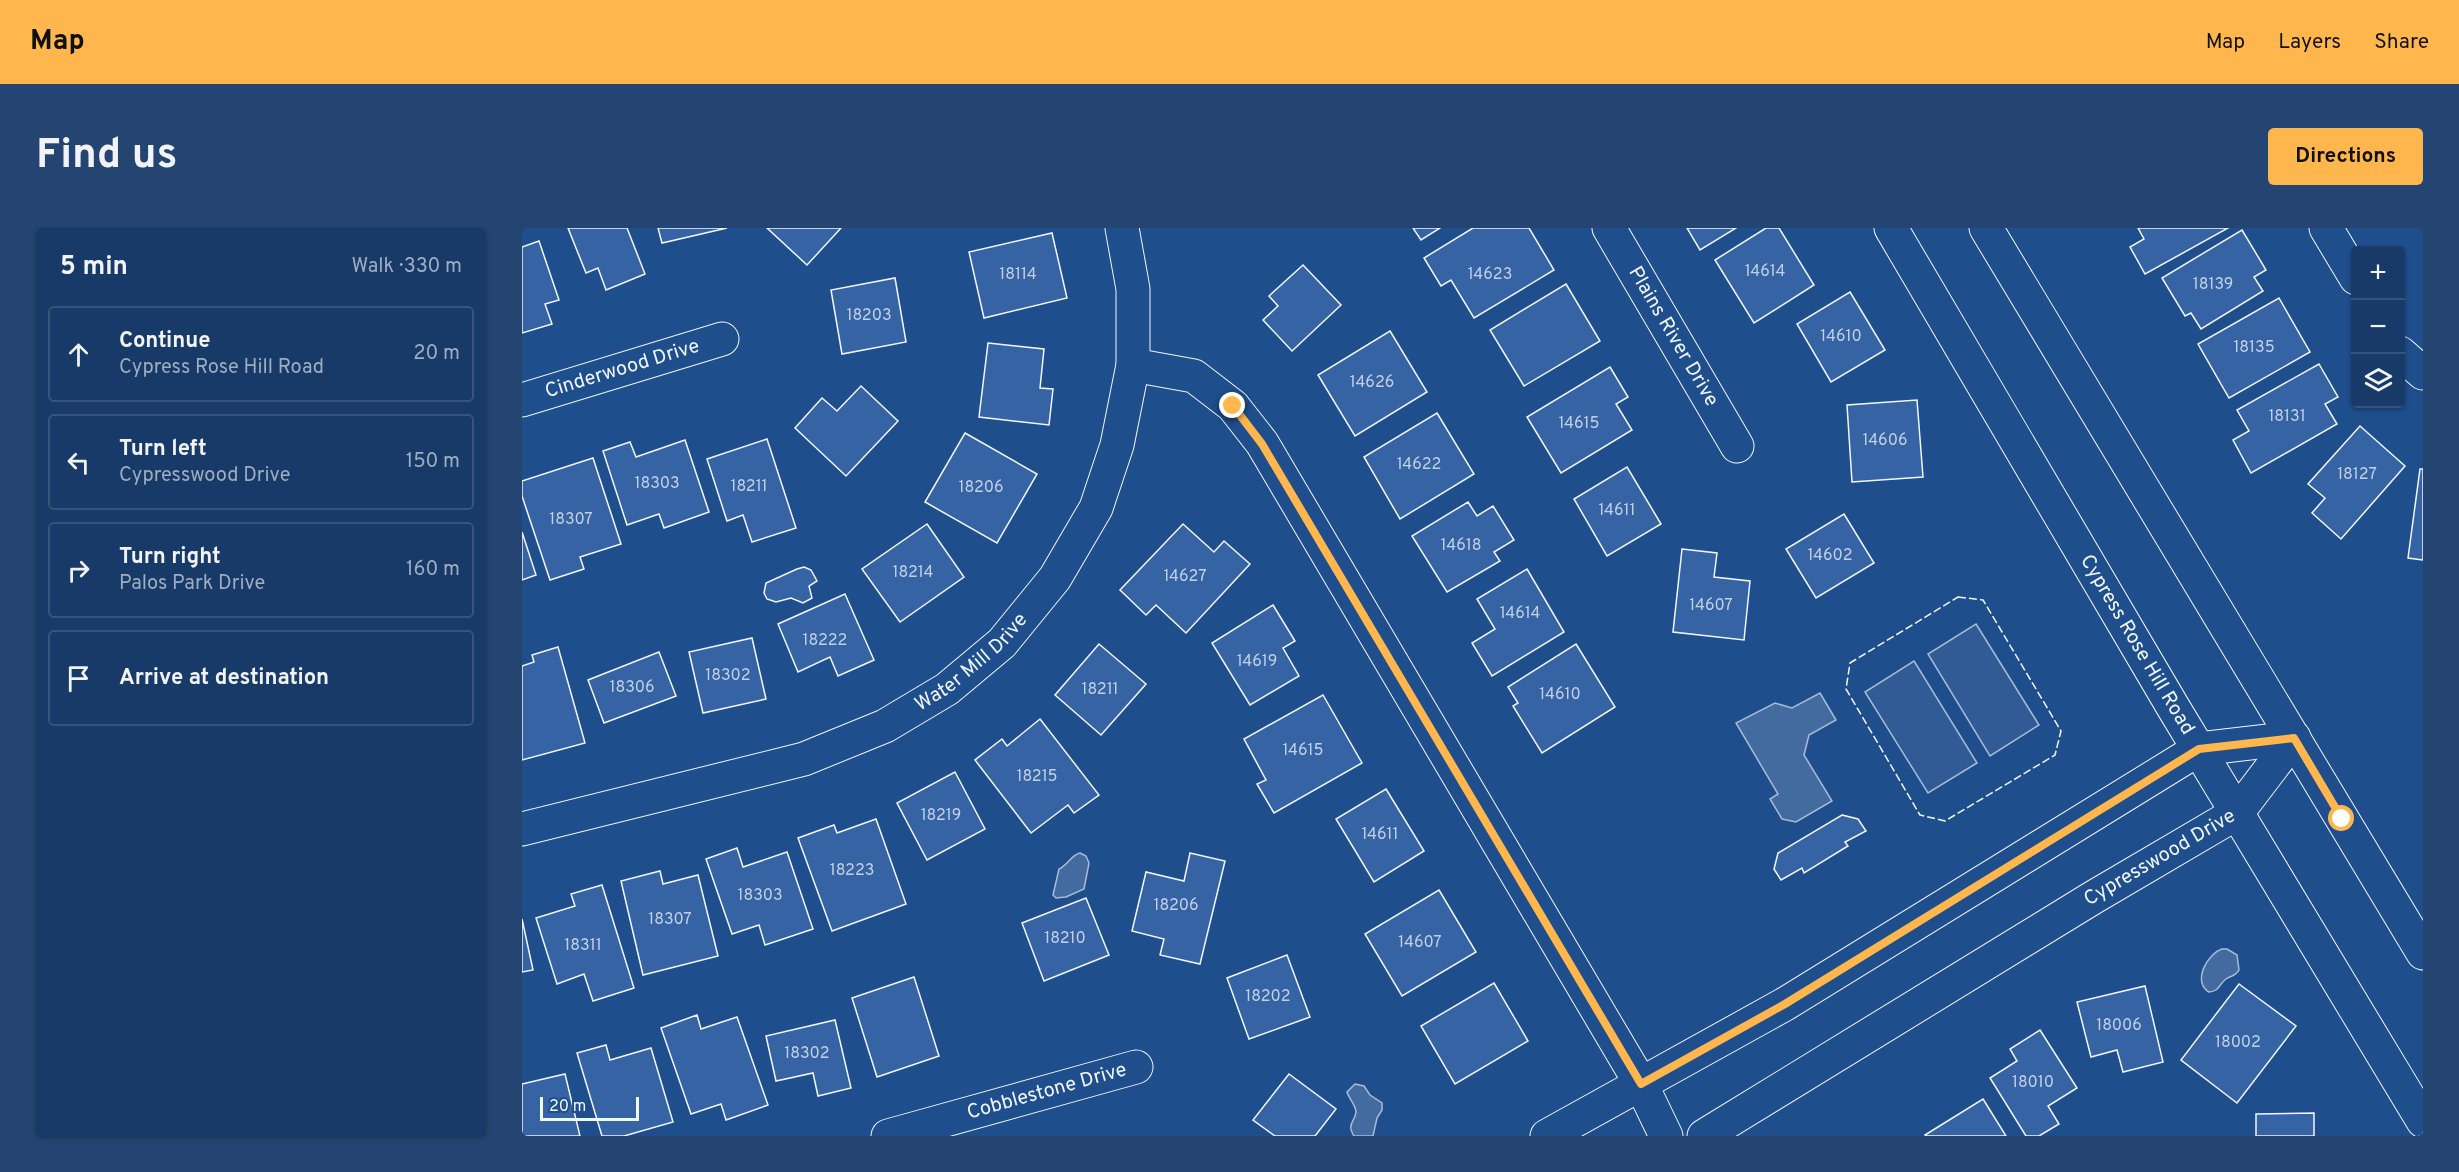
<!DOCTYPE html>
<meta charset="utf-8">
<style>
:root{--surface:#173a69;--page:#244571;--text:#f1f3f6;--muted:#9eadc0;--line:#36547d;--accent:#ffb74d}
body{margin:0;font-family:Overpass,sans-serif;background:var(--page);color:var(--text)}
.controls{position:absolute;right:18px;top:18px;display:grid;overflow:hidden;border-radius:6px;box-shadow:0 2px 4px #0004}
.controls button{width:54px;height:54px;display:grid;place-items:center;padding:0;border:0;border-bottom:2px solid var(--line);background:var(--surface);color:var(--text);font:30px sans-serif}
.scale{position:absolute;left:18px;bottom:15px;width:99px;box-sizing:border-box;padding-left:6px;border:3px solid #f2f6ff;border-top:0;font-size:16px;line-height:21px;white-space:nowrap;color:#f2f6ff;-webkit-text-stroke:4px #1f4e8c;paint-order:stroke}
.stop{position:absolute;width:18px;height:18px;margin:-14px;border:4px solid #ffb74d;border-radius:50%;background:#fff}
.stop.end{background:#ffb74d;border-color:#fff;box-shadow:0 2px 6px #0008}
.list{margin:0;padding:0;list-style:none}
h2{display:flex;justify-content:space-between;align-items:center;height:78px;margin:0;padding:0 24px;font-size:26px}
h2 small{font-size:20px;font-weight:400;color:var(--muted)}
.list li{display:grid;grid-template-columns:39px 1fr auto;gap:18px;align-items:center;box-sizing:border-box;height:96px;margin:0 12px 12px;padding:0 12px;border:2px solid var(--line);border-radius:6px}
.list b{display:block;font-size:22px;white-space:nowrap}
.list p{margin:0;font-size:20px;white-space:nowrap;color:var(--muted)}
.list em{font-size:20px;font-style:normal;color:var(--muted)}
.icon{flex:none;width:33px;height:33px;fill:none;stroke:currentColor;stroke-width:2;stroke-linecap:round;stroke-linejoin:round}
.map{position:relative;flex:none;width:1901px;height:908px;overflow:hidden;border-radius:6px}
header{display:flex;align-items:center;gap:36px;box-sizing:border-box;height:84px;padding:0 30px;background:var(--accent);color:#111}
header strong{font-size:28px}
nav{display:flex;gap:33px;margin-inline-start:auto;font-size:21px}
.intro{display:flex;align-items:center;justify-content:space-between;box-sizing:border-box;height:144px;padding:0 36px}
h1{margin:0;font-size:42px}
.button{padding:15px 27px;border-radius:6px;background:var(--accent);color:#111;font-size:21px;font-weight:700}
main{display:flex;gap:36px;padding:0 36px}
aside{flex:1;background:var(--surface);border-radius:6px;box-shadow:0 2px 4px #0004}
.map>svg:first-child{display:block}
</style>
<header>
<strong>Map</strong>
<nav><a>Map</a><a>Layers</a><a>Share</a></nav>
</header>
<div class="intro"><h1>Find us</h1><a class="button">Directions</a></div>
<main>
<aside>
<h2>5 min<small>Walk · 330 m</small></h2>
<ul class="list">
<li><svg class="icon" aria-label="ahead" viewBox="0 0 24 24"><path d="M12 20V5M6 11l6-6 6 6"/></svg><div><b>Continue</b><p>Cypress Rose Hill Road</p></div><em>20 m</em></li>
<li><svg class="icon" aria-label="left" viewBox="0 0 24 24"><path d="M17 20v-9H6M10 6l-5 5 5 5"/></svg><div><b>Turn left</b><p>Cypresswood Drive</p></div><em>150 m</em></li>
<li><svg class="icon" aria-label="right" viewBox="0 0 24 24"><path d="M7 20v-9h11M14 6l5 5-5 5"/></svg><div><b>Turn right</b><p>Palos Park Drive</p></div><em>160 m</em></li>
<li><svg class="icon" aria-label="arrive" viewBox="0 0 24 24"><path d="M6 21V4h12l-3 4 3 4H6"/></svg><div><b>Arrive at destination</b></div></li>
</ul>
</aside>
<div class="map">
<svg width="1901" height="908" viewBox="0 0 1901 908">
<rect width="100%" height="100%" fill="#1f4e8c"/>
<g fill="#305b95" stroke="#a8bbd7" stroke-width="1.5">
<polygon points="1454,396 1517,497 1468,528 1406,426"/>
<polygon points="1392,433 1455,535 1406,565 1343,464"/>
</g>
<g fill="#446ba0" stroke="#a8bbd7" stroke-width="1.5">
<polygon points="1298,465 1314,492 1287,507 1282,527 1310,573 1274,594 1260,591 1248,571 1256,566 1214,495 1253,475 1270,480"/>
<path d="M558 625 564 628 567 635 562 661 544 669 534 670 531 667 537 641C546 637 549 627 558 625Z"/>
<path d="M1700 721H1705L1715 727 1717 742C1713 749 1710 747 1704 751 1696 757 1698 763 1687 764 1670 754 1685 726 1700 721Z"/>
<path d="M833 856 842 858 848 867 860 875V882L855 890 851 908H832C824 896 833 894 834 884 834 877 827 871 825 864Z"/>
</g>
<g fill="#3563a3" stroke="#f2f6ff" stroke-width="1.5">
<polygon points="46,0 105,0 123,46 84,62 76,40 64,45"/>
<polygon points="136,0 205,0 140,15"/>
<polygon points="245,0 319,0 285,37"/>
<polygon points="891,0 918,0 899,12"/>
<polygon points="951,0 1007,0 1032,42 952,90 929,52 919,58 902,30"/>
<polygon points="1165,0 1214,0 1178,22"/>
<polygon points="1244,0 1257,0 1292,57 1232,95 1193,32"/>
<polygon points="1616,0 1706,0 1623,46 1608,19 1622,11"/>
<polygon points="1720,2 1744,42 1732,49 1741,63 1679,101 1669,85 1663,88 1640,50"/>
<polygon points="530,5 545,70 462,90 447,24"/>
<polygon points="17,13 37,72 23,76 30,96 0,105 0,19"/>
<polygon points="781,37 819,77 770,123 741,92 756,78 747,68"/>
<polygon points="373,50 384,114 320,126 309,62"/>
<polygon points="1044,56 1078,113 1002,158 968,102"/>
<polygon points="1328,64 1363,122 1309,154 1275,96"/>
<polygon points="1757,70 1788,124 1707,170 1676,116"/>
<polygon points="868,103 905,164 833,208 796,147"/>
<polygon points="466,115 522,121 518,160 531,161 527,197 457,189"/>
<polygon points="1797,136 1816,169 1803,176 1815,196 1729,245 1711,212 1727,203 1715,182"/>
<polygon points="1088,139 1106,169 1094,176 1110,202 1039,245 1005,189"/>
<polygon points="339,158 376,193 324,248 273,200 300,170 315,183"/>
<polygon points="1395,172 1401,249 1330,254 1325,177"/>
<polygon points="915,185 952,246 878,291 842,229"/>
<polygon points="1838,198 1883,238 1819,311 1790,285 1803,270 1786,256"/>
<polygon points="443,205 515,246 475,315 403,274"/>
<polygon points="245,211 274,300 230,314 221,287 205,293 185,231"/>
<polygon points="163,212 187,284 142,300 137,286 105,297 81,223 108,214 114,229"/>
<polygon points="71,230 99,316 58,329 62,341 28,352 0,268 0,253"/>
<polygon points="1105,239 1139,296 1085,328 1052,271"/>
<polygon points="1898,241 1901,241 1901,332 1886,330"/>
<polygon points="946,274 955,288 971,278 992,312 972,324 978,333 925,364 890,308"/>
<polygon points="1322,286 1352,335 1294,370 1264,321"/>
<polygon points="405,296 442,349 378,394 340,341"/>
<polygon points="661,296 692,324 702,313 728,336 664,405 634,377 624,387 598,362"/>
<polygon points="0,304 14,347 0,352"/>
<polygon points="1160,321 1195,325 1192,349 1228,353 1222,412 1151,404"/>
<polygon points="282,339 289,342 295,353 287,358 290,370 281,375 269,370 254,374 245,371 242,365 244,355 275,341"/>
<polygon points="1005,341 1042,404 970,448 950,415 973,401 955,371"/>
<polygon points="323,366 352,432 316,448 308,429 276,444 256,396"/>
<polygon points="751,377 773,413 761,420 777,448 728,477 690,415"/>
<polygon points="230,410 244,471 181,485 167,424"/>
<polygon points="577,416 624,456 579,507 533,467"/>
<polygon points="1054,416 1093,479 1020,525 991,478 996,475 986,459"/>
<polygon points="36,419 63,515 0,532 0,438 12,434 10,427"/>
<polygon points="137,424 154,468 82,495 66,452"/>
<polygon points="801,467 840,535 752,585 735,556 744,552 722,511"/>
<polygon points="518,491 577,567 552,585 546,577 509,605 453,532 480,511 485,518"/>
<polygon points="433,544 463,601 405,632 375,575"/>
<polygon points="864,561 902,623 852,654 814,591"/>
<polygon points="1320,587 1336,591 1344,603 1323,614 1326,618 1282,645 1280,640 1259,652 1252,641 1256,625"/>
<polygon points="354,591 384,676 310,703 276,610 312,597 315,605"/>
<polygon points="215,620 221,639 265,624 291,701 243,717 237,697 210,706 184,631"/>
<polygon points="668,625 703,633 678,736 638,727 642,711 610,703 624,644 662,653"/>
<polygon points="138,643 141,656 176,647 196,728 121,747 99,653"/>
<polygon points="80,657 112,760 71,773 62,746 35,756 14,690 53,678 49,666"/>
<polygon points="917,662 954,724 880,768 843,706"/>
<polygon points="564,670 587,727 522,753 500,695"/>
<polygon points="0,691 11,742 0,744"/>
<polygon points="765,727 788,789 727,811 705,750"/>
<polygon points="392,749 417,828 355,849 330,770"/>
<polygon points="972,755 1006,813 933,856 899,798"/>
<polygon points="1717,756 1774,798 1715,875 1659,832"/>
<polygon points="1623,758 1641,834 1601,844 1595,822 1569,829 1555,774"/>
<polygon points="175,787 179,801 215,789 246,877 204,892 199,876 169,886 139,800"/>
<polygon points="313,792 329,860 296,868 291,845 254,853 244,808"/>
<polygon points="1518,802 1555,860 1526,878 1537,896 1517,908 1504,908 1468,850 1495,833 1488,821"/>
<polygon points="84,817 88,832 129,820 151,894 102,908 80,908 55,825"/>
<polygon points="43,846 58,908 0,908 0,856"/>
<polygon points="767,846 814,881 793,908 753,908 731,892"/>
<polygon points="1461,871 1484,908 1404,908 1403,907"/>
<polygon points="1792,885 1792,908 1734,908 1734,886"/>
</g>
<g fill="none" stroke-linecap="round" stroke-linejoin="round">
<defs>
<g id="minor">
<path id="s1" d="M1087 0 1215 218"/>
<polyline points="1804,0 1834,50"/>
<polyline points="1878,125 1901,145"/>
<polyline points="611,137 672,148 711,178 740,215 1119,856 1144,908"/>
<path id="s2" d="M0 172 200 111"/>
<path id="s3" d="M0 601 282 531 363 498 425 461 480 415 533 350 574 280 595 217 611 137V61L600 0"/>
<path id="s4" d="M366 908 614 839"/>
</g>
<g id="major">
<path id="s5" d="M1369 0 1651 479 1901 893"/>
<polyline points="1464,0 1901,725"/>
<polyline points="1025,908 1263,776 1677,521 1772,510"/>
<path id="s6" d="M1182 908 1572 669 1715 585 1772 510"/>
</g>
</defs>
<use href="#minor" stroke="#f2f6ff" stroke-width="35"/>
<use href="#major" stroke="#f2f6ff" stroke-width="35"/>
<use href="#minor" stroke="#1f4e8c" stroke-width="33"/>
<use href="#major" stroke="#1f4e8c" stroke-width="33"/>
<polygon stroke="#f2f6ff" stroke-width="1.5" stroke-dasharray="8 3" stroke-linecap="butt" points="1436,369 1461,372 1539,503 1533,527 1423,593 1398,587 1324,461 1328,435"/>
</g>
<g fill="none" stroke-linecap="round" stroke-linejoin="round">
<polyline stroke="#ffb74d" stroke-width="8" points="711,178 740,216 1119,856 1263,776 1677,521 1772,510 1820,591"/>
</g>
<g text-anchor="middle" dominant-baseline="central" stroke-width="4.5" stroke-linejoin="round" paint-order="stroke">
<g font-size="16" fill="#c3d1e8">
<text x="1243" y="44">14614</text>
<text x="496" y="47">18114</text>
<text x="968" y="47">14623</text>
<text x="1691" y="57">18139</text>
<text x="347" y="88">18203</text>
<text x="1319" y="109">14610</text>
<text x="1732" y="120">18135</text>
<text x="850" y="155">14626</text>
<text x="1765" y="189">18131</text>
<text x="1057" y="196">14615</text>
<text x="1363" y="213">14606</text>
<text x="897" y="237">14622</text>
<text x="1835" y="247">18127</text>
<text x="135" y="256">18303</text>
<text x="227" y="259">18211</text>
<text x="459" y="260">18206</text>
<text x="1095" y="283">14611</text>
<text x="49" y="292">18307</text>
<text x="939" y="318">14618</text>
<text x="1308" y="328">14602</text>
<text x="391" y="345">18214</text>
<text x="663" y="349">14627</text>
<text x="1189" y="378">14607</text>
<text x="998" y="386">14614</text>
<text x="303" y="413">18222</text>
<text x="735" y="434">14619</text>
<text x="206" y="448">18302</text>
<text x="110" y="460">18306</text>
<text x="578" y="462">18211</text>
<text x="1038" y="467">14610</text>
<text x="781" y="523">14615</text>
<text x="515" y="549">18215</text>
<text x="419" y="588">18219</text>
<text x="858" y="607">14611</text>
<text x="330" y="643">18223</text>
<text x="238" y="668">18303</text>
<text x="654" y="678">18206</text>
<text x="148" y="692">18307</text>
<text x="543" y="711">18210</text>
<text x="898" y="715">14607</text>
<text x="61" y="718">18311</text>
<text x="746" y="769">18202</text>
<text x="1597" y="798">18006</text>
<text x="1716" y="815">18002</text>
<text x="285" y="826">18302</text>
<text x="1511" y="855">18010</text>
</g>
<g font-size="20" fill="#f2f6ff" stroke="#1f4e8c">
<text stroke="none"><textPath href="#s1" startOffset="126">Plains River Drive</textPath></text>
<text stroke="none"><textPath href="#s2" startOffset="105">Cinderwood Drive</textPath></text>
<text stroke="none"><textPath href="#s5" startOffset="484">Cypress Rose Hill Road</textPath></text>
<text stroke="none"><textPath href="#s3" startOffset="486">Water Mill Drive</textPath></text>
<text stroke="none"><textPath href="#s6" startOffset="534">Cypresswood Drive</textPath></text>
<text stroke="none"><textPath href="#s4" startOffset="165">Cobblestone Drive</textPath></text>
</g>
</g>
</svg>
<div class="controls">
<button>+</button>
<button>−</button>
<button><svg class="icon" aria-label="layers" viewBox="0 0 24 24"><path d="M12 4l9 5-9 5-9-5zM3 14l9 5 9-5"/></svg></button>
</div>
<div class="scale">20 m</div>
<div class="stop" style="left:1820px;top:591px"></div>
<div class="stop end" style="left:711px;top:178px"></div>
</div>
</main>
